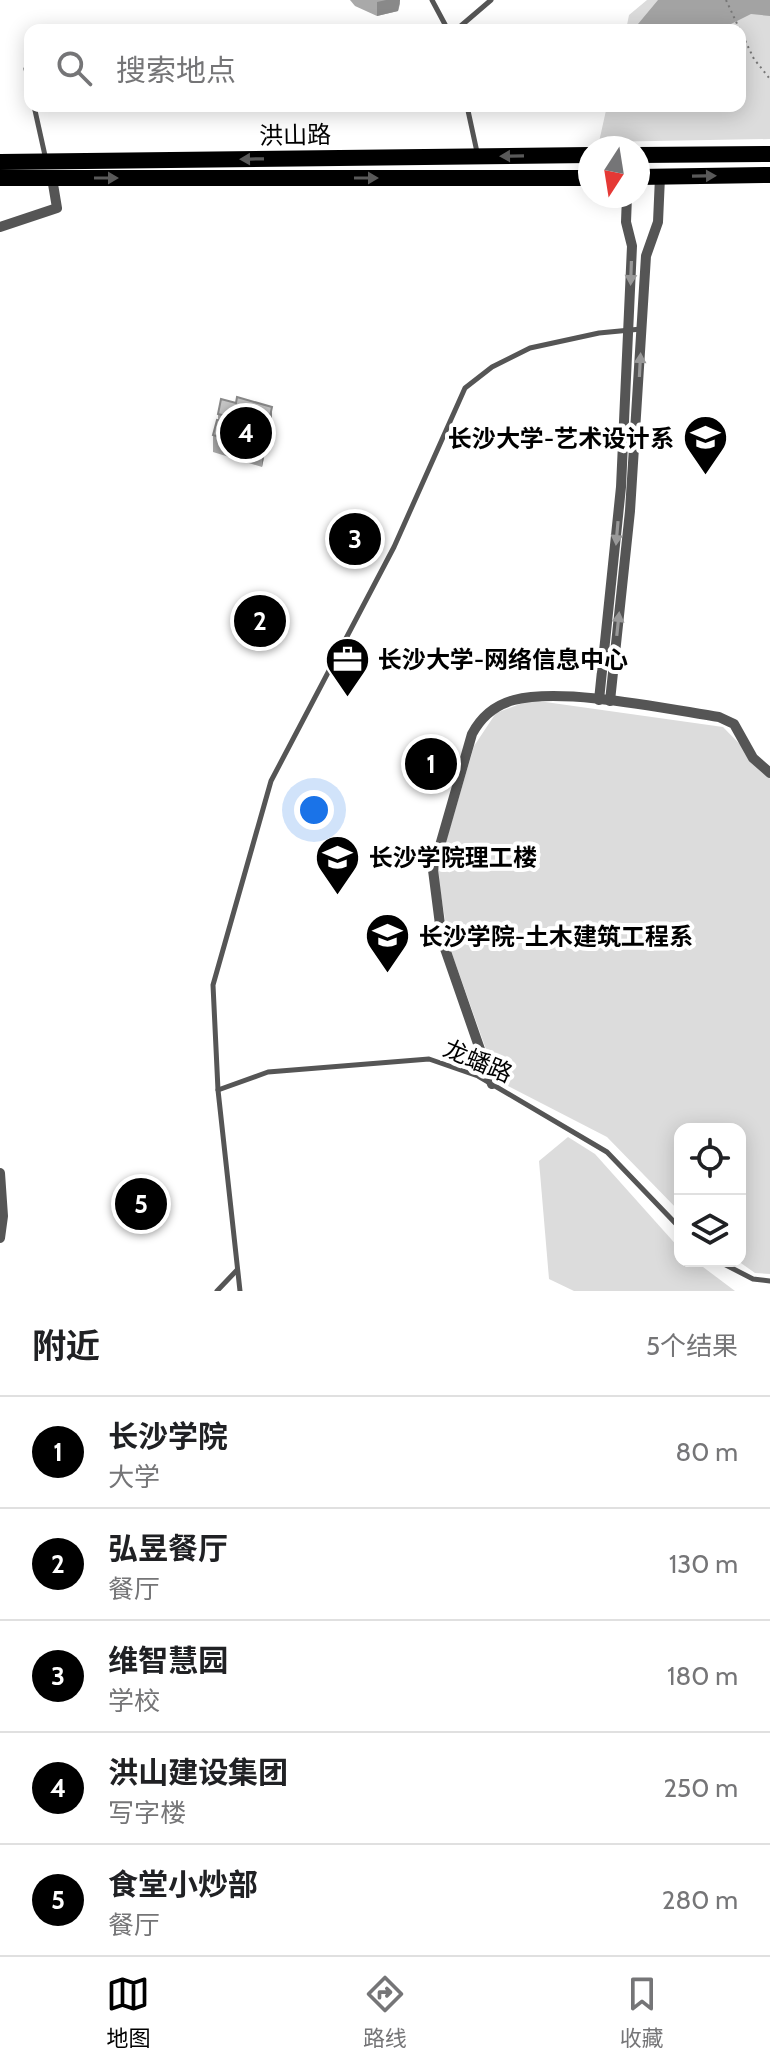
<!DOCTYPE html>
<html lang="zh">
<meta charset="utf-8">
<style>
:root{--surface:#fff;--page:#f6f6f6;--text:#202124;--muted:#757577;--line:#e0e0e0;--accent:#000}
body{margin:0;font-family:Cabin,"Noto Sans SC",sans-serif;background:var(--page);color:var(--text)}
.controls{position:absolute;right:24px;bottom:24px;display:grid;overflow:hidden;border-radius:16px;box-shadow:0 4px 20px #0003}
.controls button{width:72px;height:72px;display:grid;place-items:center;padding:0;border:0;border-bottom:2px solid var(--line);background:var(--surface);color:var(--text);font:40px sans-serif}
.compass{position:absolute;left:578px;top:136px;width:72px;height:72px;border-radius:50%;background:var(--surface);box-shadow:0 4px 20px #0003;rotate:192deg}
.you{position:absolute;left:314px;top:810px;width:28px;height:28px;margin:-20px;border:6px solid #fff;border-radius:50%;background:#1a73e8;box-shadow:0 0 0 12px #1a73e833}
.badge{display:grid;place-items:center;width:52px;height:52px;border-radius:50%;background:var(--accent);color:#fff;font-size:26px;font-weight:700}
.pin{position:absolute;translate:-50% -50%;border:4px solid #fff;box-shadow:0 2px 8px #0006}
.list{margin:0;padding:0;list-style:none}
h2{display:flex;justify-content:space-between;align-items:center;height:104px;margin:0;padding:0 32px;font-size:34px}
h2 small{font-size:26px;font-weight:400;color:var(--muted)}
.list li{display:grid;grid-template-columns:52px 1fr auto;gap:24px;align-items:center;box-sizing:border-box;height:112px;padding:0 32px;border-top:2px solid var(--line)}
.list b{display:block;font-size:30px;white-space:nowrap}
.list p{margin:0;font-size:26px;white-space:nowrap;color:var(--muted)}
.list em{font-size:26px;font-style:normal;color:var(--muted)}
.icon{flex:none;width:44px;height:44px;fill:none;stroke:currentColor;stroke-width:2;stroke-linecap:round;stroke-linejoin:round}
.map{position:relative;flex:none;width:770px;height:1291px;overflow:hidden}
.search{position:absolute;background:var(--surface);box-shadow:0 4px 20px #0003;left:24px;right:24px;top:24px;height:88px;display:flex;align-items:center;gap:20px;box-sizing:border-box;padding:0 28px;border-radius:16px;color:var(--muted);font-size:30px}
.sheet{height:664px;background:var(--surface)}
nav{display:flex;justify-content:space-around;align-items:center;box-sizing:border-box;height:112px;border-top:2px solid var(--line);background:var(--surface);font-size:22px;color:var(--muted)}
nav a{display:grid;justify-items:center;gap:4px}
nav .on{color:var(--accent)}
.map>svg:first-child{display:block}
</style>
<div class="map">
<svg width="770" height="1291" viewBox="0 0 770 1291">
<rect width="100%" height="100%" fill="#fff"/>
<g fill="#dcdcdc">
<polygon points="647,0 770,0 770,139 599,142 607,106 740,106 740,30 626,30 629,15"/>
<polygon points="531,700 723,727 770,775 770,1274 755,1273 738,1261 740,1129 680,1129 680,1212 607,1137 502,1083 493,1069 450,948 437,872 474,746 496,713"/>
<polygon points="568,1137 595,1154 680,1249 680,1261 695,1261 735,1291 574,1291 549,1279 539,1161"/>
</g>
<polygon fill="#a3a3a3" points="658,0 770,0 770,16 751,14 719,30 633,30"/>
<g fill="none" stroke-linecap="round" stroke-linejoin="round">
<g stroke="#777" stroke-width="2" stroke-dasharray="2 4" stroke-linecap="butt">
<polyline points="726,0 739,28"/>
<polyline points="740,30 754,59 770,79"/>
</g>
<g stroke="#555" stroke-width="5">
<polyline points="432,0 448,30"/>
<polyline points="456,30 491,0"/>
<polyline points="26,69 30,86"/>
<polyline points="34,106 46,160"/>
<polyline points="467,106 477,152"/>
<polyline points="218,1090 268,1072 429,1059 478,1076 607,1152 680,1228"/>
<polyline points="718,1261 753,1279 770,1281"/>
<polyline points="217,1291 237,1270"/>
<polyline points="240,1291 218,1090 213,985 271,781 394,547 465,388 492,367 530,348 599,333 641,329"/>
</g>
<g stroke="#555" stroke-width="10">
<polyline points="0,227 57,208 52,178"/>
<polyline points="599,700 621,487 632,246 626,222 627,196"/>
<polyline points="610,701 630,511 646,256 658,222 660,177"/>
<path d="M492 1084 442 940 433 870 472 734C481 717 495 705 514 700 563 687 667 709 719 717L734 724 753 758 770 773"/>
<polyline points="0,1173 3,1216 0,1238"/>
</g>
<g stroke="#000" stroke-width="16">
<polyline points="638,155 770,154"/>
<polyline points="0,162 590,155"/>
<polyline points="638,177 770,175"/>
<polyline points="0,178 590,178"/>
</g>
</g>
<g fill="#a9a9a9">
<polygon points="350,0 400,0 400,4 398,11 377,16 355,6"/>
<polygon points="236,403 272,407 272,424 270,433 266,433 266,448 262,467 213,452 213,435 218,420 218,414"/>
</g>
<g fill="#898989">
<polygon points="386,0 400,0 398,11 377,16 377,2"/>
<polygon points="272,407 272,424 270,433 270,416"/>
<polygon points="266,430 266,448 262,467 262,449"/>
</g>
<polygon fill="#c4c4c4" stroke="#898989" stroke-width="2" points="237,397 272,407 270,416 260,413 257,428 266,430 262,449 213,435 217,420 229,423 230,417 218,414 221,399 236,403"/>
<defs><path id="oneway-solid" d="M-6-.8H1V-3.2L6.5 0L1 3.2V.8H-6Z" transform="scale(2)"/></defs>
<g fill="#595959">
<use href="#oneway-solid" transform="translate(512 156) rotate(179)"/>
<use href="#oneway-solid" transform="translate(252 159) rotate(179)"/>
<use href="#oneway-solid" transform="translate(704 176) rotate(-1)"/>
<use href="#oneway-solid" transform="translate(106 178)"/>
<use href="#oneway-solid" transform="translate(366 178)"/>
</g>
<g fill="#999">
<use href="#oneway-solid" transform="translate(631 273) rotate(92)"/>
<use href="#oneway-solid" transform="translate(640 365) rotate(-87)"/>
<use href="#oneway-solid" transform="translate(617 533) rotate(95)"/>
<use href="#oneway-solid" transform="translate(618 624) rotate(-84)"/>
</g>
<defs>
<symbol id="university-pin" viewBox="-11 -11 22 30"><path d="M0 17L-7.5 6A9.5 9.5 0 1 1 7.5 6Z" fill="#000" stroke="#fff"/><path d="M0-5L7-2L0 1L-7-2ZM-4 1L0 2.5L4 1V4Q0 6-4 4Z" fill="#fff"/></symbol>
<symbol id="office-pin" viewBox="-11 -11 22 30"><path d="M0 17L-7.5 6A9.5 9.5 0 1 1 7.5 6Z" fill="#000" stroke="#fff"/><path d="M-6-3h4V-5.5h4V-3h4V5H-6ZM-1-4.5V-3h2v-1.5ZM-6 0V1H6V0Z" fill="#fff"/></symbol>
</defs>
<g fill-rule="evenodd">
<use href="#university-pin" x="680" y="412" width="51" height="69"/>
<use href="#office-pin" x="322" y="634" width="51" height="69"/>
<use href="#university-pin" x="312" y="832" width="51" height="69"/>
<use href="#university-pin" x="362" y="910" width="51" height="69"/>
</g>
<g text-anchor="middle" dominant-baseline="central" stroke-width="8" stroke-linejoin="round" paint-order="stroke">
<g font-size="24" fill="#000" stroke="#fff">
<text transform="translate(295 135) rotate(-1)">洪山路</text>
<text transform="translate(478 1061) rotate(23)">龙蟠路</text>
</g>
<g font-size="24" font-weight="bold" fill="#000" stroke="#fff" text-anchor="start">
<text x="674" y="438" text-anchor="end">长沙大学-艺术设计系</text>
<text x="378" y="659">长沙大学-网络信息中心</text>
<text x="369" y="857">长沙学院理工楼</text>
<text x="419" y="936">长沙学院-土木建筑工程系</text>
</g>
</g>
</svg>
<div class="controls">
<button><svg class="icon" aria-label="locate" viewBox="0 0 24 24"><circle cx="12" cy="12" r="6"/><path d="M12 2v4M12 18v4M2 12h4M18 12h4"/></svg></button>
<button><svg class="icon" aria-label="layers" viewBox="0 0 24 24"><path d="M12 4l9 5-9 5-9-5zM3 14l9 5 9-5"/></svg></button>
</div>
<svg class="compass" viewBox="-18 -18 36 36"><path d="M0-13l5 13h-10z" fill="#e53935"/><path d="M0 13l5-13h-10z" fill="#757577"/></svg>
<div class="you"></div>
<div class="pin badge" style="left:431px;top:764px">1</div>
<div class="pin badge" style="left:260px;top:621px">2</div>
<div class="pin badge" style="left:355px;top:539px">3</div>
<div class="pin badge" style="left:246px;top:433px">4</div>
<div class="pin badge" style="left:141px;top:1204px">5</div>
<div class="search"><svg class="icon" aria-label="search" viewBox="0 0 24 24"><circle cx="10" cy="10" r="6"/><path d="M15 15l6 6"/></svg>搜索地点</div>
</div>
<section class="sheet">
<h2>附近<small>5个结果</small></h2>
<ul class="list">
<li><span class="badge">1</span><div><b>长沙学院</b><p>大学</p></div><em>80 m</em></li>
<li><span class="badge">2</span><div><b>弘昱餐厅</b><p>餐厅</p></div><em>130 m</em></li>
<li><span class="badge">3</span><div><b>维智慧园</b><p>学校</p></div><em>180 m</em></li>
<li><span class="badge">4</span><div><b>洪山建设集团</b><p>写字楼</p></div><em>250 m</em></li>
<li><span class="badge">5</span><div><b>食堂小炒部</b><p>餐厅</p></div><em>280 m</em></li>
</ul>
</section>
<nav>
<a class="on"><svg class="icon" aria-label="map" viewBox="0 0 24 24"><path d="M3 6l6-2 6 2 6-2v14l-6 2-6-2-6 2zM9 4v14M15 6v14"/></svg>地图</a>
<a><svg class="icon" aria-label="directions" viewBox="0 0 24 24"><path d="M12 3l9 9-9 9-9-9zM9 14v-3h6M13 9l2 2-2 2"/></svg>路线</a>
<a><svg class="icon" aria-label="saved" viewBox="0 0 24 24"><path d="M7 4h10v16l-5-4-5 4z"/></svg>收藏</a>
</nav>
